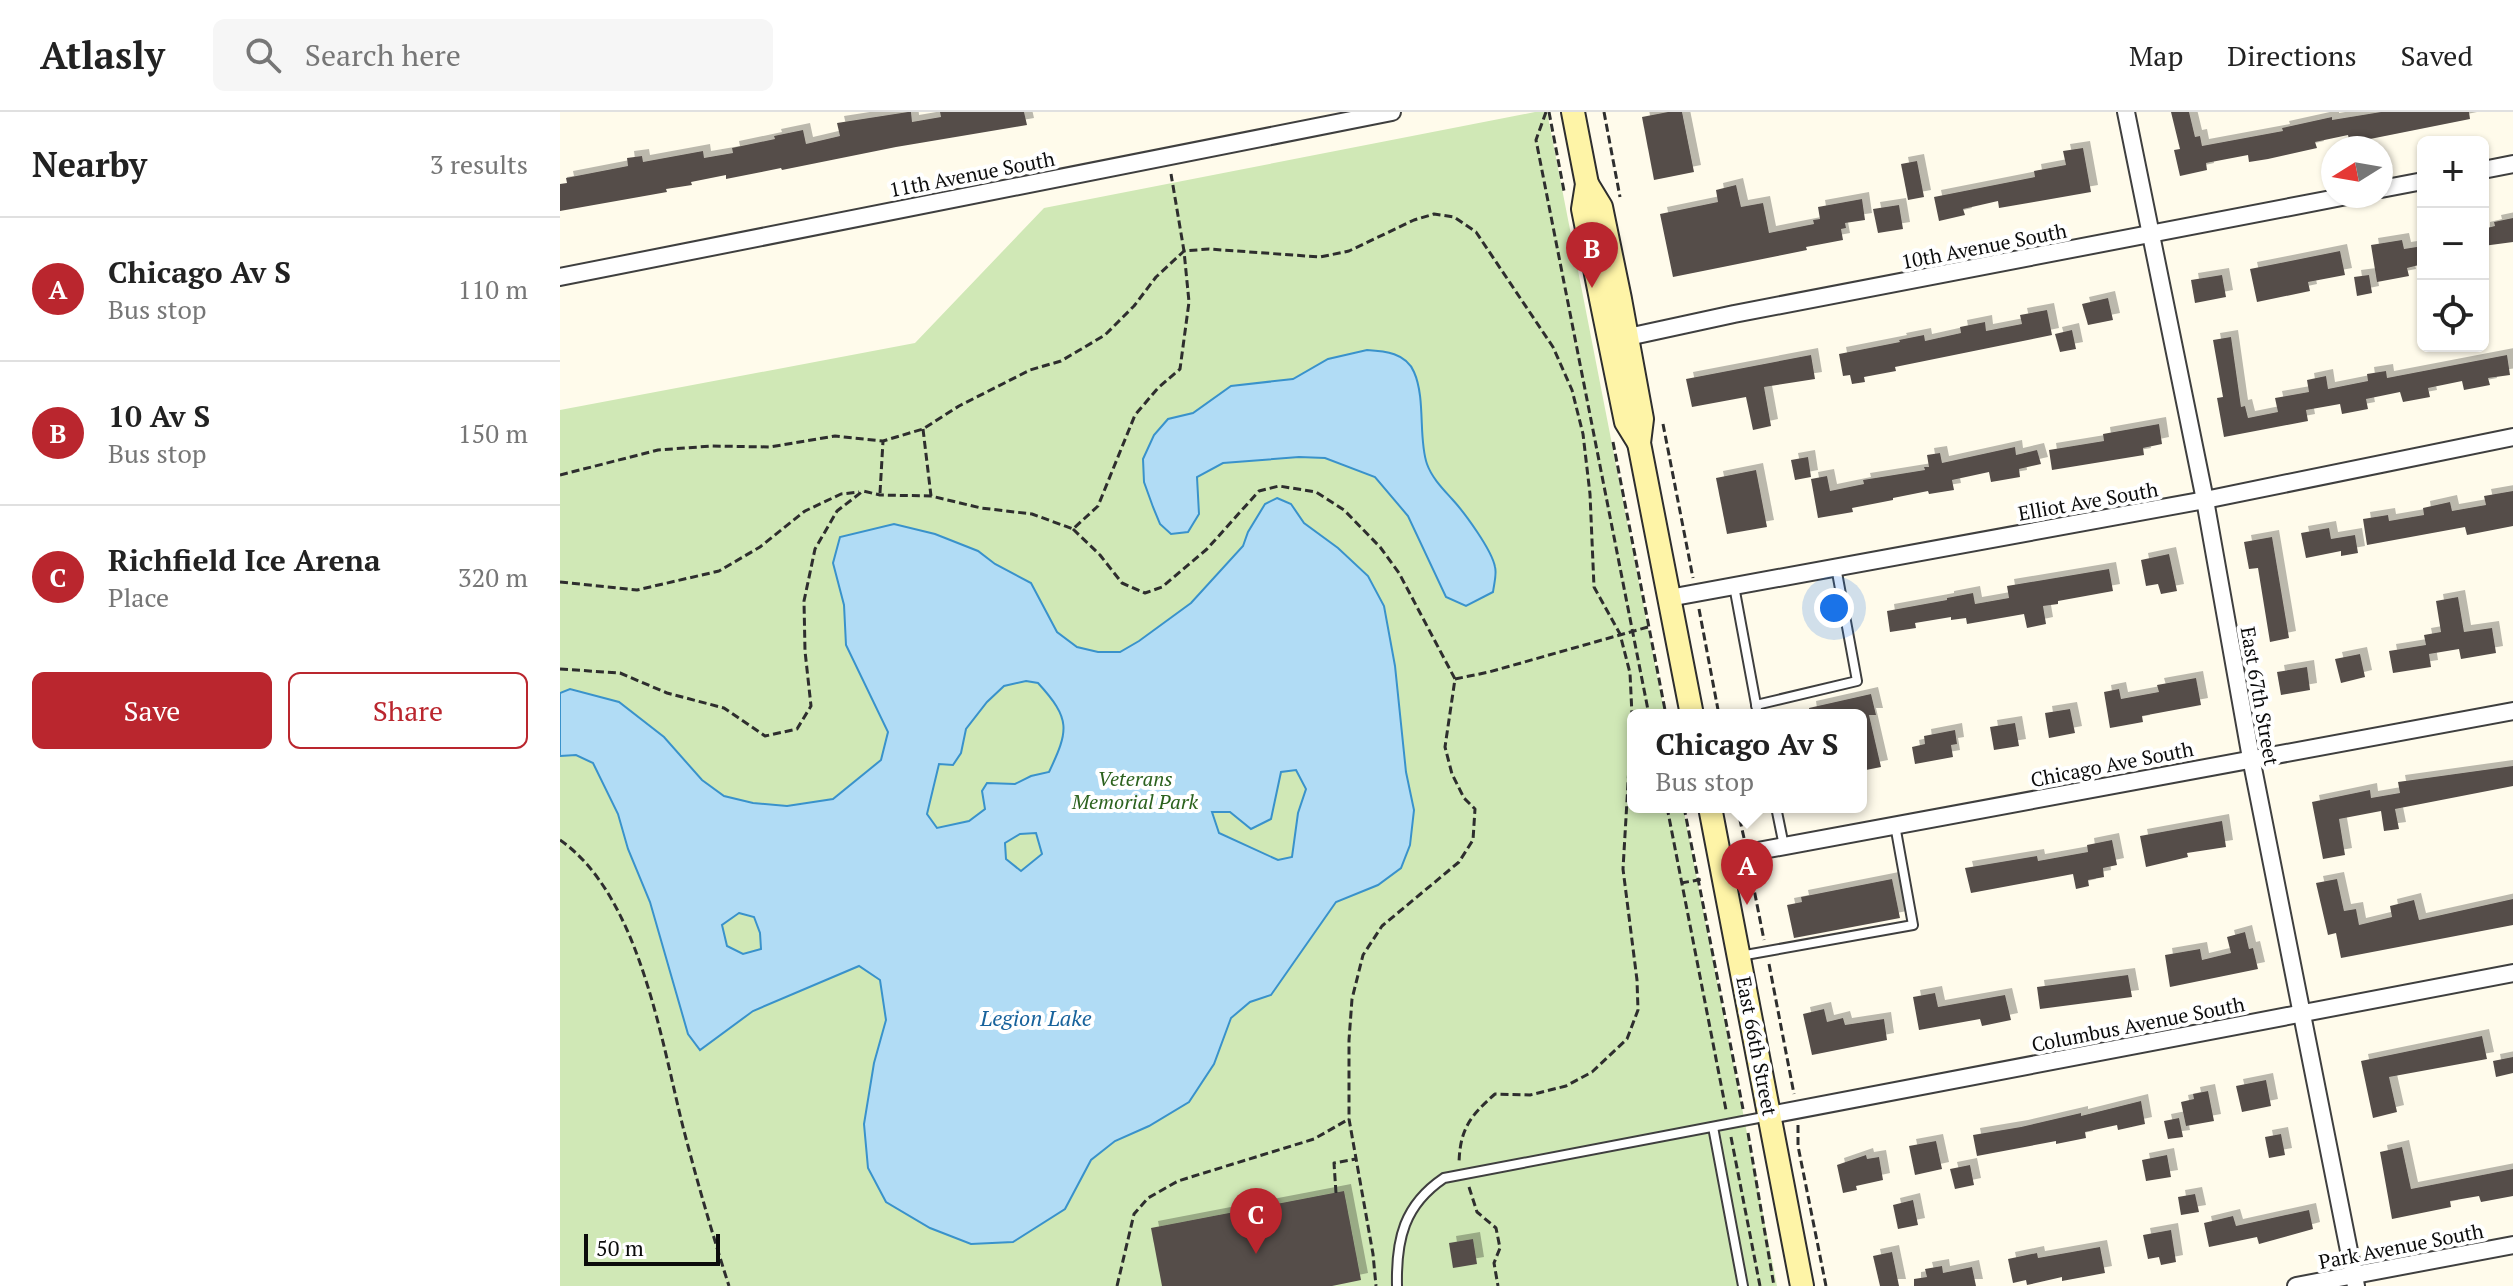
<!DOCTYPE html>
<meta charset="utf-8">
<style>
:root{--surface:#fff;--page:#f6f6f6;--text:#222;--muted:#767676;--line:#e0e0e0;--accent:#ba262e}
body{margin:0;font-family:"PT Serif",serif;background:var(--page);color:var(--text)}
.controls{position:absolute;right:24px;top:24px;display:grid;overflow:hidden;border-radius:12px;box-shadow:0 2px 6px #0004}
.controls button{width:72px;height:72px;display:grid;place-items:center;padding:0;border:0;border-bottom:2px solid var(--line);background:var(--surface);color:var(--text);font:40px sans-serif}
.compass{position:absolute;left:1761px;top:24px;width:72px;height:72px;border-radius:50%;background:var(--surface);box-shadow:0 2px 6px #0004;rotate:259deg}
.scale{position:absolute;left:24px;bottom:20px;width:136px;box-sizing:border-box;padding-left:8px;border:4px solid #0c0c0c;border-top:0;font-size:22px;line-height:28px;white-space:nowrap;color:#0c0c0c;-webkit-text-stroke:6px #fff;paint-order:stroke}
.you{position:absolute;left:1274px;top:496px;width:28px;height:28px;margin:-20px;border:6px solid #fff;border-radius:50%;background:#1a73e8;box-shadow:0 0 0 12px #1a73e833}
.badge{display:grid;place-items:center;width:52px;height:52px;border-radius:50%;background:var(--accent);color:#fff;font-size:26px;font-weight:700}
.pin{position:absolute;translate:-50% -66px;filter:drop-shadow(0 2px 4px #0008)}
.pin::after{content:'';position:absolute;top:42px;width:28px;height:24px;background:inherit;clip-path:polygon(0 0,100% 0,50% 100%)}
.popup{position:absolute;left:1067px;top:597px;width:240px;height:104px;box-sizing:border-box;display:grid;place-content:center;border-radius:12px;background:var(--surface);filter:drop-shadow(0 2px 6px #0005);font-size:26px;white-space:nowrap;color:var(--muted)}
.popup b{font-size:30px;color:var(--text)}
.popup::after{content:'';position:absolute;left:50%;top:100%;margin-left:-16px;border:16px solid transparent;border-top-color:var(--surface)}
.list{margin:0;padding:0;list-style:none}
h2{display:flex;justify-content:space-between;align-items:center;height:104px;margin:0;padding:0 32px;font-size:34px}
h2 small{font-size:26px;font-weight:400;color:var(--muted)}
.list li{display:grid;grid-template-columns:52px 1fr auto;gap:24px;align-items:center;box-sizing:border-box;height:144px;padding:0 32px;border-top:2px solid var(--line)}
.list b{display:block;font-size:30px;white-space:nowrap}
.list p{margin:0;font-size:26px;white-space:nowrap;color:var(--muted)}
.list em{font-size:26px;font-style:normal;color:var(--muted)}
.actions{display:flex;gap:16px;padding:24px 32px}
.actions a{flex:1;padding:18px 0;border:2px solid var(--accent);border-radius:12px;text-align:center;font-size:28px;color:var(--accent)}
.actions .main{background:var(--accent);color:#fff}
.icon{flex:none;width:44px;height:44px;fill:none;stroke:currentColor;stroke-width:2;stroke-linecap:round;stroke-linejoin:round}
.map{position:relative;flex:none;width:1953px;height:1174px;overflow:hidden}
header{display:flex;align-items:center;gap:48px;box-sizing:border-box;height:112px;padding:0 40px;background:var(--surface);border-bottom:2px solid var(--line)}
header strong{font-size:38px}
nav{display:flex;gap:44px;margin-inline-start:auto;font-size:28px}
.search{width:560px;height:72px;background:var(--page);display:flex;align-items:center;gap:20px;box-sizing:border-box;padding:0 28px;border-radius:12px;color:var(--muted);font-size:30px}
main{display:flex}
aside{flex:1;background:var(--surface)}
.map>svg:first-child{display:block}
</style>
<header>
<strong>Atlasly</strong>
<div class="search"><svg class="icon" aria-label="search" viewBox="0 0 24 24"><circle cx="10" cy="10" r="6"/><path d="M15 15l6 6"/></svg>Search here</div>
<nav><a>Map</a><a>Directions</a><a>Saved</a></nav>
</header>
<main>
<aside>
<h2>Nearby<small>3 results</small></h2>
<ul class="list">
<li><span class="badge">A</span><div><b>Chicago Av S</b><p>Bus stop</p></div><em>110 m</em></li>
<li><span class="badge">B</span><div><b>10 Av S</b><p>Bus stop</p></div><em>150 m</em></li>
<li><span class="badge">C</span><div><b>Richfield Ice Arena</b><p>Place</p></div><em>320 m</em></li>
</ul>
<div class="actions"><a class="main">Save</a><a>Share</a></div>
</aside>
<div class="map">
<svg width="1953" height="1174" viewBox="0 0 1953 1174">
<defs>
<filter id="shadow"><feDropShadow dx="7" dy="-7" stdDeviation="0" flood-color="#0004"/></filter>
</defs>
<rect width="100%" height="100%" fill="#fffbeb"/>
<polygon fill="#d0e8b6" points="975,0 987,0 1105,603 1073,603 1073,695 1123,695 1217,1174 0,1174 0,298 355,231 484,96"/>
<g fill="#b1dcf5" stroke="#3992cb" stroke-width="2" fill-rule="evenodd">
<path d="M807 238C825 239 846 241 854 260 866 287 858 327 867 352 872 366 883 377 892 387 904 400 932 438 935 455 937 462 934 472 933 480L906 494 886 485 848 404 815 365 765 346 739 345 663 351 637 365 639 402 628 420 611 422 600 412 593 395 584 370 583 347 594 323 608 307 633 301 671 274 733 267 768 247Z"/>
<path d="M717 386 731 392 744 411 778 436 808 464 824 494 835 554 846 660 854 698 850 733 841 756 818 773 776 790 711 883 690 890 671 906 654 952 629 990 589 1014 555 1029 531 1048 505 1097 453 1130 411 1132 370 1116 326 1090 308 1056 304 1012 314 951 326 908 320 868 299 854 193 899 140 938 128 922 90 790 68 737 58 702 33 651 16 643 0 644V581L10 577 59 590 104 625 142 668 164 684 193 691 227 694 273 687 321 648 328 620 286 533 284 493 273 451 280 425 334 412 375 422 418 439 435 452 471 471 497 520 517 535 538 540H560L579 529 631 491 683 434 688 420 705 392ZM466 569 478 571C511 607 509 618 489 660L471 664 455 672 427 671 422 679 425 697 409 709 377 716 367 702 379 652 393 653 401 641 406 617 427 590 444 574ZM736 658 746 677 738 701 732 745 718 748 659 721 652 700H670L691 717 711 707 721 660ZM476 721 482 742 461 759 446 747 445 731 460 722ZM179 801 194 805 200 821 201 837 183 842 167 834 162 813Z"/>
</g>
<g fill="#554d49" filter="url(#shadow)">
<polygon points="348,0 351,0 352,10 381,5 380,0 464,0 467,13 336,35 222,58 221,56 166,67 166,63 131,70 132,73 106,77 107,80 0,99 0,72 7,71 6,66 68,54 67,46 82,44 83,50 143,39 144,46 173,41 172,36 215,27 214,24 243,18 246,32 280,24 277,11"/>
<polygon points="1108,0 1122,0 1134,60 1094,68 1082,5"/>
<polygon points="1611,0 1629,0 1635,25 1640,24 1642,34 1723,19 1722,16 1772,5 1772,8 1821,0 1909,0 1910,7 1790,31 1788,23 1755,30 1757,36 1708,47 1689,50 1688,43 1646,51 1647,58 1620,64 1614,38 1620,37"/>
<polygon points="1523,36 1531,80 1439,96 1438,89 1403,97 1405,103 1379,109 1374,85 1475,65 1474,59 1506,53 1503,39"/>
<polygon points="1357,49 1364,85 1348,88 1341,52"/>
<polygon points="1176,73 1181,95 1203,91 1209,121 1254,112 1253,108 1260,107 1258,95 1302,87 1305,108 1285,111 1286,116 1281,117 1283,128 1246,135 1247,138 1113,165 1100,102 1158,90 1156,78"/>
<polygon points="1339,93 1343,117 1318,121 1313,97"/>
<polygon points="1953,106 1953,130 1923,134 1923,117 1935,114 1934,110"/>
<polygon points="1842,128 1844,137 1863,134 1863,152 1847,156 1849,164 1817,170 1811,133"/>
<polygon points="1780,139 1785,163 1748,170 1750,179 1697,190 1690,157"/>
<polygon points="1662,163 1666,185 1635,191 1631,168"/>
<polygon points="1809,163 1812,181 1797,184 1794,165"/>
<polygon points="1548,186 1553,208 1528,213 1522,192"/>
<polygon points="1487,198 1492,223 1335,255 1336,259 1304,265 1305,270 1292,272 1290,263 1283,264 1279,242 1340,230 1339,228 1364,223 1365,229 1401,221 1400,215 1425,210 1426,219 1462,212 1460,203"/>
<polygon points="1512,218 1516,237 1500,240 1495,222"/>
<polygon points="1671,225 1681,295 1685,294 1688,306 1718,300 1715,286 1749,280 1747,268 1766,264 1768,277 1808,269 1807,262 1826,259 1827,266 1947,243 1950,263 1928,266 1930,273 1904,278 1902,269 1868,276 1870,285 1843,290 1840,280 1806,287 1808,297 1782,302 1780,292 1746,298 1748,309 1664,325 1657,286 1663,285 1653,228"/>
<polygon points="1251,243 1255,267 1204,275 1211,314 1193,318 1186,285 1132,295 1126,267"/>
<polygon points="1599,312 1602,332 1583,336 1584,343 1492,358 1489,338 1544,329 1543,322"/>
<polygon points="1455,335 1456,343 1477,338 1481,352 1459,357 1460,365 1431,370 1429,360 1392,368 1394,378 1369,382 1368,379 1333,386 1333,388 1292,396 1293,400 1258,406 1251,367 1267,364 1270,379 1304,372 1303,368 1365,358 1364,355 1369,355 1367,343 1380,341 1382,351"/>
<polygon points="1248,345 1251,365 1235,368 1231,348"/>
<polygon points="1196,358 1207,415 1167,422 1156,366"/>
<polygon points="1953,379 1953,414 1907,423 1905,415 1807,433 1803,407 1828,403 1829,409 1864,403 1863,396 1890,390 1892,399 1926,393 1924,384"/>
<polygon points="1769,416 1771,427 1795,423 1798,441 1781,444 1781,439 1746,446 1741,421"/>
<polygon points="1712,425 1729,526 1710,530 1698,456 1689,457 1684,430"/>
<polygon points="1609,442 1617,479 1601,482 1598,472 1586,474 1581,448"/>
<polygon points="1549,457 1553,479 1498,489 1498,492 1483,494 1486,512 1467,516 1464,502 1407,512 1406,506 1391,508 1391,505 1355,511 1356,516 1330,520 1327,499 1387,488 1387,486 1413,481 1415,492 1449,486 1447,474"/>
<polygon points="1898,485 1904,520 1932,516 1936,541 1901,547 1899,537 1869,542 1871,555 1833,561 1829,539 1866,533 1864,523 1881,520 1876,489"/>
<polygon points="1800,542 1805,565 1781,571 1775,547"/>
<polygon points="1747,555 1750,578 1721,583 1717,560"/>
<polygon points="1636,566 1641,593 1582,604 1583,610 1550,616 1544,580 1559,577 1561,587 1599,580 1597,573"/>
<polygon points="1311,582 1316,603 1309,603 1321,655 1301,659 1301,603 1250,603 1249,596"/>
<polygon points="1510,597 1515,621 1489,626 1485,601"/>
<polygon points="1455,611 1459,634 1434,638 1430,615"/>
<polygon points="1395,618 1397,632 1391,633 1393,645 1355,652 1352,635 1365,632 1364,624"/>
<polygon points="1953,654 1953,674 1835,697 1839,717 1824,719 1821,699 1779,707 1785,743 1763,747 1752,690 1810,678 1811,686 1840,681 1838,670"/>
<polygon points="1662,709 1666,735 1627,741 1628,745 1586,755 1580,724"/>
<polygon points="1552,728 1557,753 1543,756 1544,765 1528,768 1529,774 1516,777 1513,762 1411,781 1405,756 1477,744 1478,749 1528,740 1527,733"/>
<polygon points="1332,767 1340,806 1234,826 1227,793 1242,790 1241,785"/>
<polygon points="1777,767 1784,799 1796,797 1799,813 1832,805 1830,794 1854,788 1859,808 1953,787 1953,813 1781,846 1776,821 1768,823 1756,771"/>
<polygon points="1685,820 1689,837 1693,836 1698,857 1610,875 1605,843 1640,837 1642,848 1671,841 1667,825"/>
<polygon points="1568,863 1572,885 1480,897 1477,875"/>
<polygon points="1375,881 1378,895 1445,883 1451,908 1422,914 1420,907 1359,918 1353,885"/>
<polygon points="1264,897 1267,910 1283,906 1285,913 1324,907 1327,928 1252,943 1243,902"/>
<polygon points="1922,924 1927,947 1829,965 1837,1000 1813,1006 1801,949"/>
<polygon points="1953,945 1953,961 1936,965 1933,949"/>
<polygon points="1706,968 1711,994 1682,1000 1676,974"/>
<polygon points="1648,979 1654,1009 1626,1014 1621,990 1634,987 1633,982"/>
<polygon points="1581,989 1585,1012 1558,1018 1557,1013 1525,1020 1526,1026 1496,1032 1496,1029 1417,1044 1413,1023 1461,1015 1521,1001 1521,1004"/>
<polygon points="1619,1006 1623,1025 1608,1027 1604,1009"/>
<polygon points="1721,1022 1725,1043 1709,1046 1705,1025"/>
<polygon points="1376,1029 1382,1057 1355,1063 1349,1034"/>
<polygon points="1842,1035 1851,1077 1953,1057 1953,1084 1921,1090 1919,1084 1890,1089 1891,1095 1832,1107 1820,1040"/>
<polygon points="1306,1043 1307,1047 1319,1045 1323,1068 1296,1074 1297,1078 1283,1081 1277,1053"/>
<polygon points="1607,1043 1611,1065 1586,1069 1582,1048"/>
<polygon points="1410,1053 1414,1073 1395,1077 1390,1057"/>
<polygon points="784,1079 801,1168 772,1174 602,1174 591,1116"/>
<polygon points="1635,1082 1639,1100 1621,1103 1618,1085"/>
<polygon points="1353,1088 1358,1113 1338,1117 1333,1093"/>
<polygon points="1749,1098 1753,1117 1699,1132 1697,1125 1649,1135 1644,1111 1673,1104 1676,1114"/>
<polygon points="1611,1118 1616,1150 1601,1153 1599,1145 1588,1147 1583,1123"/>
<polygon points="913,1127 917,1152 893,1156 889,1131"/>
<polygon points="1540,1135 1545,1161 1502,1169 1502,1165 1467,1173 1466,1168 1453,1171 1448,1147 1477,1141 1478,1146"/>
<polygon points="1332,1140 1339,1174 1320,1174 1313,1144"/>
<polygon points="1382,1154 1383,1161 1412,1155 1416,1174 1354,1174 1354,1167 1367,1165 1365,1157"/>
</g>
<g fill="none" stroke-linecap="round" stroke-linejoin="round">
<defs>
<g id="lane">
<polyline points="1174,474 1198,603"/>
<polyline points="1196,593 1297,569 1276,455"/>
<polyline points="1216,695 1224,734"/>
<polyline points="1180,844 1353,813 1335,713"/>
<polyline points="1153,1015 1183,1174"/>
<path d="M837 1174C836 1127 844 1093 884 1066L1209 1004"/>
</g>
<g id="street">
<polyline points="1566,0 1645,388 1691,646 1796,1174"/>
<polyline points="1923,58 1953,52"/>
<polyline points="1821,77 1863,69"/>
<polyline points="0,165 832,0"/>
<polyline points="1068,225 1174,202 1787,84"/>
<polyline points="1109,486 1645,388 1953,325"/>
<polyline points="1160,746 1953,599"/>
<polyline points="1210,1003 1953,861"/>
<polyline points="1736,1174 1953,1133"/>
</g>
<g id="secondary">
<polyline points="1013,0 1027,72 1023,97 1042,192 1066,310 1079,331"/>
<polyline points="1027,72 1041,95 1060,187 1082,307 1079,331 1132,603"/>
<polyline points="1150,695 1242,1174"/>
</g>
</defs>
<use href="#lane" stroke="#3f3f3f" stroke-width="12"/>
<use href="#street" stroke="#3f3f3f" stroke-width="20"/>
<use href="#secondary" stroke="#2e2e2e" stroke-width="26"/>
<g stroke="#2e2e2e" stroke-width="3" stroke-dasharray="8 4" stroke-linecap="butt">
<polyline points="986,0 976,28 1089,603"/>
<polyline points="989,0 1004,79"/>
<polyline points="1044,0 1060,85"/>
<polyline points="1103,312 1133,466"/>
<polyline points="363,317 371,384"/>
<polyline points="1053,330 1106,603"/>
<path d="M0 363 98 338 152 334 210 335 275 324 323 329 363 317 399 294 470 258 501 249 545 223 574 194 596 165 624 139 649 137 760 145 789 139 854 108 874 102 894 105 916 120 993 235 1012 278 1023 322 1030 382 1034 475 1060 522 1070 561 1072 603 1063 757 1077 868 1078 898 1067 927 1032 960 1006 974 970 983 935 982C910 1004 900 1017 899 1051"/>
<polyline points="320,381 323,329"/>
<polyline points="513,417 540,443 562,471 585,481 602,475 647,437 699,379 719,374 756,380 784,398 820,435 839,461 895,567 885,635 892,662 904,686 915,697 913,728 899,750 822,814 803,843 792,887 789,928 789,1007 813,1142 816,1174"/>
<polyline points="0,470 77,478 159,459 200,435 245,399 281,382 299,380"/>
<polyline points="1139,497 1159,603"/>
<polyline points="0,557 60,561 107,581 164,596 205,624 237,617 251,594 245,539 244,489 255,437 277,399 303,379 320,383 371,384 421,396 472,402 513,417 538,394 575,303 598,276 620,257 629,190 624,139 611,62"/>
<polyline points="895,567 929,560 1088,515"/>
<polyline points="1107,695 1166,998"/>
<polyline points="1124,695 1183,997"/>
<polyline points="1177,695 1184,726"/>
<path d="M0 728C79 783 101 927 123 1015 137 1069 152 1121 169 1174"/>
<polyline points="1190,757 1204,828"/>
<polyline points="1121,771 1144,767"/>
<polyline points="1209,852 1234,982"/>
<polyline points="1238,1013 1238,1034 1266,1174"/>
<polyline points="1188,1021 1214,1174"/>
<polyline points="1171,1025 1200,1174"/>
<polyline points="909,1075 917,1100 936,1116 940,1136 934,1151 938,1174"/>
<polyline points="776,1081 774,1051 796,1047"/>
<polyline points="557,1174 574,1102 588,1086 618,1069 754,1027 789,1007"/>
</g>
<use href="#lane" stroke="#fff" stroke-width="8"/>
<use href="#street" stroke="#fff" stroke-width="16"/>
<use href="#secondary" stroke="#fef4a7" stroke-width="22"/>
</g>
<g text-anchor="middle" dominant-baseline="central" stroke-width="8" stroke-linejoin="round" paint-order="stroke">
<g font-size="20" fill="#0c0c0c" stroke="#fff">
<text transform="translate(412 62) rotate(-11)">11th Avenue South</text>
<text transform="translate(1424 134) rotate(-11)">10th Avenue South</text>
<text transform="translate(1528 389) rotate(-10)">Elliot Ave South</text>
<text transform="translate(1700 584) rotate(80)">East 67th Street</text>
<text transform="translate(1552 652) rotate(-11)">Chicago Ave South</text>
<text transform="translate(1578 912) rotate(-11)">Columbus Avenue South</text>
<text transform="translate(1197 934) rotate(79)">East 66th Street</text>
<text transform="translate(1841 1134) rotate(-11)">Park Avenue South</text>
</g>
<g font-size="20" font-style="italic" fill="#2c621e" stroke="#fff">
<text x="575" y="666">Veterans<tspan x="575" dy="23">Memorial Park</tspan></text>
</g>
<g font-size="22" font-style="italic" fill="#18639c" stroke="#fff">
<text x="476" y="905">Legion Lake</text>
</g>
</g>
</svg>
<div class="controls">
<button>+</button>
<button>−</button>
<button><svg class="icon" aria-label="locate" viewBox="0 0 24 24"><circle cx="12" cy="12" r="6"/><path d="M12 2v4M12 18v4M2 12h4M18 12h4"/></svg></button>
</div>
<svg class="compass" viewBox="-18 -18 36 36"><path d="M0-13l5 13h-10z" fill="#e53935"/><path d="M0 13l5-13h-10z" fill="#767676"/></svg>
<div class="scale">50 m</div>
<div class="you"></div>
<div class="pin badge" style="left:1187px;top:793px">A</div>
<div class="popup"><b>Chicago Av S</b>Bus stop</div>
<div class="pin badge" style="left:1032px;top:176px">B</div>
<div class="pin badge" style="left:696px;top:1142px">C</div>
</div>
</main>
